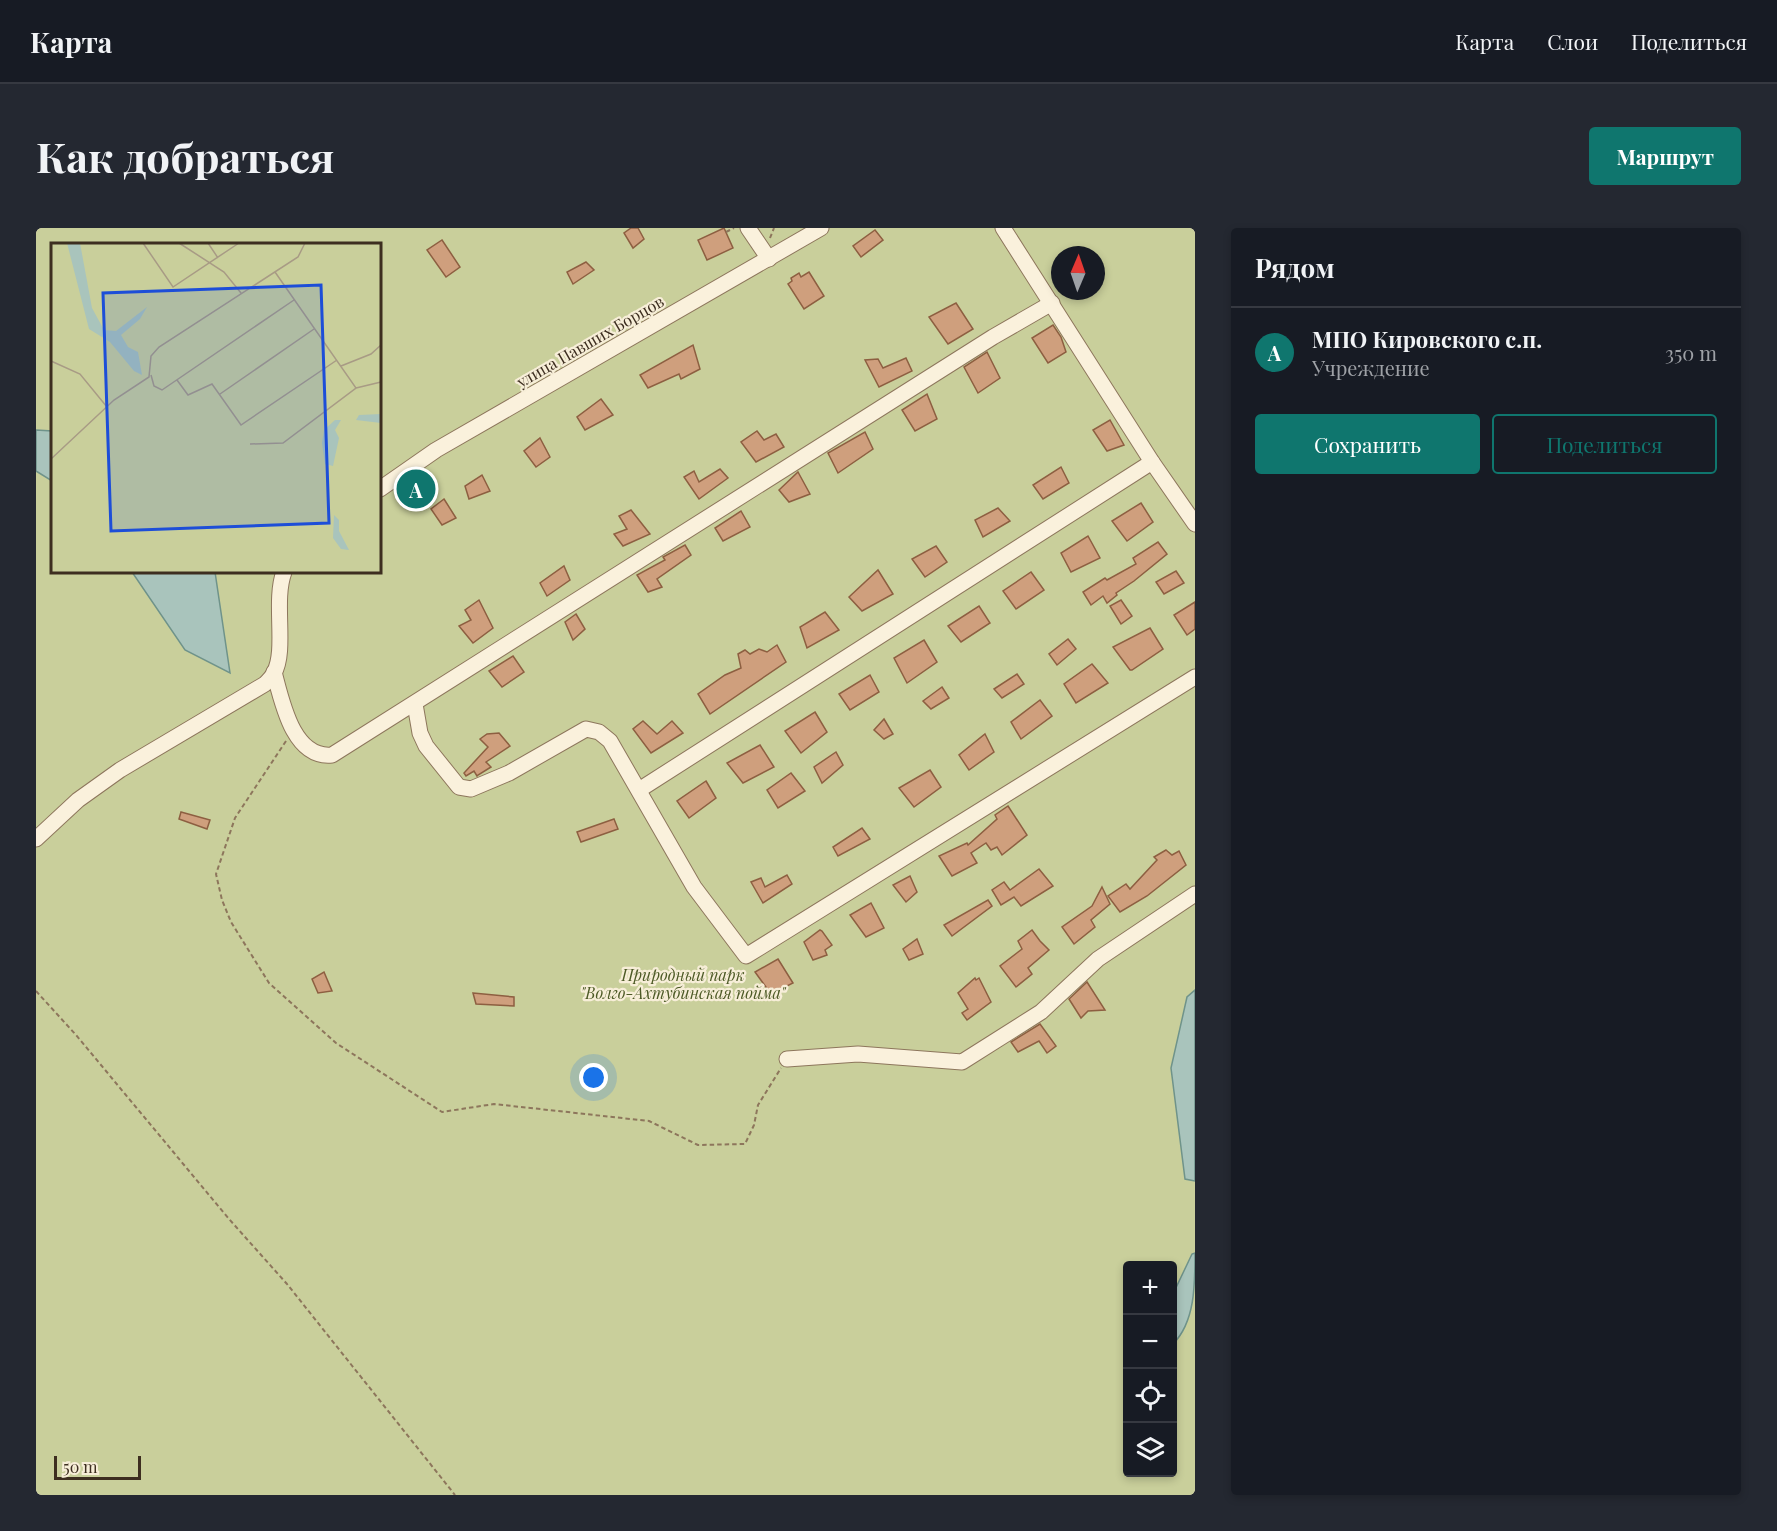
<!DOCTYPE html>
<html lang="ru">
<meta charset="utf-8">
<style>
:root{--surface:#171b24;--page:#242831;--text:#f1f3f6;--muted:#9ea1a6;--line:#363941;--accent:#0f766e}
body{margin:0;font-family:"Playfair Display",serif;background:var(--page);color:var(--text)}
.controls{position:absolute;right:18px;bottom:18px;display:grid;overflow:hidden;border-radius:6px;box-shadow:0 3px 9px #0003}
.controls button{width:54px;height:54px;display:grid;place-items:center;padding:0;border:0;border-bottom:2px solid var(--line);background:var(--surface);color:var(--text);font:30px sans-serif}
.compass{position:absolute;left:1015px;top:18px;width:54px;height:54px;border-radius:50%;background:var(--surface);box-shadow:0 3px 9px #0003;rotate:2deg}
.scale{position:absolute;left:18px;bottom:15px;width:87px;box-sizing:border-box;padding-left:6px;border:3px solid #3d2e20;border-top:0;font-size:16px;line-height:21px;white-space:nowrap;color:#3d2e20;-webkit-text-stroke:4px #f7eed8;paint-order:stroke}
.you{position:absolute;left:558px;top:850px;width:21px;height:21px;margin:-15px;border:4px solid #fff;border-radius:50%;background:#1a73e8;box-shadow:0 0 0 9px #1a73e833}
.badge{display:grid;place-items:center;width:39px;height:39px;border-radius:50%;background:var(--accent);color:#fff;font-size:20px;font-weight:700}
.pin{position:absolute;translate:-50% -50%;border:3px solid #fff;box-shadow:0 2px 6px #0006}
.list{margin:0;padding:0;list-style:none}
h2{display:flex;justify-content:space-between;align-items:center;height:78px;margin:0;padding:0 24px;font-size:26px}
h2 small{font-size:20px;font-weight:400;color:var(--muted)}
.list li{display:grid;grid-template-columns:39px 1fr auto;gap:18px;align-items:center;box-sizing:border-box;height:90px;padding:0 24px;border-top:2px solid var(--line)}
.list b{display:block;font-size:22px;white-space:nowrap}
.list p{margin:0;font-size:20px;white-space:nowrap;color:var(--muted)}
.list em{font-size:20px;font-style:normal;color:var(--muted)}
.actions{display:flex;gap:12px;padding:18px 24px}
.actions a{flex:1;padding:14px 0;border:2px solid var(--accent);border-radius:6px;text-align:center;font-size:21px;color:var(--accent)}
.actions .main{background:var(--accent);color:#fff}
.icon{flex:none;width:33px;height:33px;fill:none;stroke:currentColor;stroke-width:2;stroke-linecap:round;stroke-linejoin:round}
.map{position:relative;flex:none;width:1159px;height:1267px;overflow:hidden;border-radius:6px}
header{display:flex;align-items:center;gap:36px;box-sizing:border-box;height:84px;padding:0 30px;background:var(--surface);border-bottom:2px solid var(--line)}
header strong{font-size:28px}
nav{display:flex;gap:33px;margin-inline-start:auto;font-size:21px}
.intro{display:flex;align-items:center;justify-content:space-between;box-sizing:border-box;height:144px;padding:0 36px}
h1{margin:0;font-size:42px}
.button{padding:15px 27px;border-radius:6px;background:var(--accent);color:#fff;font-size:21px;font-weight:700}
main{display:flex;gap:36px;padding:0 36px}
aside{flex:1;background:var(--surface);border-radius:6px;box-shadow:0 3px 9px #0003}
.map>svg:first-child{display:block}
</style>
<header>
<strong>Карта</strong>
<nav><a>Карта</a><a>Слои</a><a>Поделиться</a></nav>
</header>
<div class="intro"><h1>Как добраться</h1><a class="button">Маршрут</a></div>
<main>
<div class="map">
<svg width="1159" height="1267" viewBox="0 0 1159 1267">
<rect width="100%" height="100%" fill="#f0e4c8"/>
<path fill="#c9cf9b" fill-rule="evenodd" d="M0 0H1159V1267H0ZM16 16H344V344H16ZM1024 27H1060V63H1024ZM1092 1038H1136V1244H1092Z"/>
<g fill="#a9c4bc" stroke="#6f938a" stroke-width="1.5">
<polygon points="0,202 16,203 16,253 0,243"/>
<polygon points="96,344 179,344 194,445 149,422"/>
<polygon points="1159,762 1159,953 1149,951 1135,840 1151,769"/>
<path d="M1159 1025C1159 1057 1159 1094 1137 1116V1066L1156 1026Z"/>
</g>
<g fill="#cf9f7d" stroke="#8d5f41" stroke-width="1.5">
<polygon points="595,0 602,0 608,11 597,20 588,5"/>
<polygon points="688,0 697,20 671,32 662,12"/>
<polygon points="839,2 847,12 825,29 817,18"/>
<polygon points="406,12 424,39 410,49 391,22"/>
<polygon points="550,34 558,42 537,56 531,44"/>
<polygon points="773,44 788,68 768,81 752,56 756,53 755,50 763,45 765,49"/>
<polygon points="920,75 937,101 912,116 893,89"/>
<polygon points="1017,97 1025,109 1030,124 1012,135 996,110"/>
<polygon points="657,117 664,141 645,151 643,146 612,160 604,147"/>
<polygon points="951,124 964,150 942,165 928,139"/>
<polygon points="870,130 876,143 843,159 829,132 842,131 847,140"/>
<polygon points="891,166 901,191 879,203 866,182"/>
<polygon points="565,171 577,187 549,202 541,189"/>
<polygon points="1074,192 1088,217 1071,223 1057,202"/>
<polygon points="721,203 728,212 740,206 748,219 720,234 705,214"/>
<polygon points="829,204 837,221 802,245 792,225"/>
<polygon points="504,210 514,229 500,239 488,223"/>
<polygon points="1025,239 1033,255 1007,271 997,257"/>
<polygon points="684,241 692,250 663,271 648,249 658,243 663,254"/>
<polygon points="762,244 774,266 753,274 743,262"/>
<polygon points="446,247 454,263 433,271 429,258"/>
<polygon points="408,271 420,290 406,297 395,281"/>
<polygon points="1105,275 1117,294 1091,313 1076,293"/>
<polygon points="962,280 974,293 947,309 939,292"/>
<polygon points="595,282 614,306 587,318 578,306 591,301 583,288"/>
<polygon points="705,283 714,299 687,313 679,300"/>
<polygon points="1052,308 1064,330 1035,344 1025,325"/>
<polygon points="1122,314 1131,326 1098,353 1080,365 1081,367 1071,375 1067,368 1055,377 1047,364 1069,350 1071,352 1100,336 1097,330"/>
<polygon points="649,317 655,327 621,351 626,359 612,364 601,347 629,332 627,329"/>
<polygon points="900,318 911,334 889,349 876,331"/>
<polygon points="528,338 534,352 511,368 504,355"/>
<polygon points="842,342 857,366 826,383 813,369"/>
<polygon points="1140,343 1148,355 1128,366 1120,354"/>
<polygon points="995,344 1008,362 980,381 967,363"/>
<polygon points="443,372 457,400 437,415 423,398 435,392 429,382"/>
<polygon points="1085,372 1096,388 1085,396 1074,378"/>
<polygon points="1159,374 1159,401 1151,407 1138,387"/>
<polygon points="943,378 954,395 925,414 912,398"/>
<polygon points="789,384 803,402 771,420 764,399"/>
<polygon points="540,386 549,401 537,412 529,394"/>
<polygon points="1114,400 1127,421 1096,442 1094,442 1077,419"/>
<polygon points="1032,411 1040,421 1021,437 1013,426"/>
<polygon points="888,412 901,434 871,455 858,430"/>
<polygon points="741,417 750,434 674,486 662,466 689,447 705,440 702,426 709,422 714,426 723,421 731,424"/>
<polygon points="477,428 488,444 466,459 453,443"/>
<polygon points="1056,436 1072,455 1040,475 1028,456"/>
<polygon points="981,446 988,456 966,470 958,461"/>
<polygon points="834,447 843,464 814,482 803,466"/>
<polygon points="906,459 913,470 895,481 887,473"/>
<polygon points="1004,472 1016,488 985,511 975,494"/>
<polygon points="779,484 791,504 765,525 749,503"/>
<polygon points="848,491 857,506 848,511 838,502"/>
<polygon points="607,493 621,506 636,493 647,505 615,525 597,501"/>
<polygon points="463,505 474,518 450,534 455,539 442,547 441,548 438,543 430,548 428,545 452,519 444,511 451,506"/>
<polygon points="949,506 958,524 933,542 923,527"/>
<polygon points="724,517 738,539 707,555 691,535"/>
<polygon points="800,524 807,537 786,555 778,539"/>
<polygon points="894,542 905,559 878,579 863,560"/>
<polygon points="755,545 769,563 742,580 731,562"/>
<polygon points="670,553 680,570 653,590 641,573"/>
<polygon points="972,578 991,607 966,627 961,619 955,622 950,615 935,625 941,635 916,648 903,628 931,615 932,617 961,591 959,587"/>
<polygon points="145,584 174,592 171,601 143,591"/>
<polygon points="578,591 582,601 545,614 541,604"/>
<polygon points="826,600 834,611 802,628 797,619"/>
<polygon points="1130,622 1136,627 1143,623 1150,637 1111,668 1084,684 1072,668 1090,656 1094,661 1121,632 1118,629"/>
<polygon points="1003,641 1017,658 985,678 978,669 965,677 956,662 968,654 974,662"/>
<polygon points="751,647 756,656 727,675 715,654 725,650 729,659"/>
<polygon points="874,648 881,664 870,674 857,657"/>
<polygon points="1066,659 1074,676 1055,692 1059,699 1038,716 1026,699 1056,678"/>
<polygon points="952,672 956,678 916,708 908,697"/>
<polygon points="835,675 848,700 830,709 814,687"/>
<polygon points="784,702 786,703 796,717 789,722 791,727 777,732 768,714"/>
<polygon points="996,702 1004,713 1013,722 992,740 996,746 980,759 964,738 986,721 982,713"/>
<polygon points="881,711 887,726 873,732 867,721"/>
<polygon points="742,731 757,755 735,766 719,744"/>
<polygon points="288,744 296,763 282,765 276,751"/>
<polygon points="939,750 940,752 943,750 955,774 931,792 926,785 932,781 922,765"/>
<polygon points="1051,754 1069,782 1052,783 1045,790 1033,771"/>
<polygon points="437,765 478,769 478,778 440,776"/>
<polygon points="1004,796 1020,818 1011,825 1003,813 982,824 975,814"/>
</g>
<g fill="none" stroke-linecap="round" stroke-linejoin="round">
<defs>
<g id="minor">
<polyline points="712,0 733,31"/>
<polyline points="967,0 1116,234 1159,296"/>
<polyline points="344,261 400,222 785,0"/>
<path d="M238 444C246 474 257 531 296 527L957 109 1016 75"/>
<polyline points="379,476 384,505 390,518 423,559 435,561 473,545 550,501 563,504 574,513 658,659 710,728 1159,449"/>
<polyline points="603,562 1116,234"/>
<path d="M0 611 42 572 84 542 229 456C232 453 236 449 238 445 251 422 237 373 248 344"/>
<polyline points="751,831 822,826 926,834 1005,784 1062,731 1159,666"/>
</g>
</defs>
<use href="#minor" stroke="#8d765c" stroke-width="17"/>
<g stroke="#8d765c" stroke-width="2" stroke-dasharray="4.5 3" stroke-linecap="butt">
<polyline points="690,4 698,0"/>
<polyline points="734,10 738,0"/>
<polyline points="250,513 199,590 180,646 186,672 195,694 233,755 300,815 406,884 458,876 613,893 662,917 709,916 718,897 722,877 745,840"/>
<polyline points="0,763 40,807 193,991 251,1056 419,1267"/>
</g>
<use href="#minor" stroke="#faf1dc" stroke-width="15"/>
</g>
<g text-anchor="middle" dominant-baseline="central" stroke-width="4.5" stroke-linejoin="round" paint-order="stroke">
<g font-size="16" fill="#3d2e20" stroke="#f7eed8">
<text transform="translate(554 113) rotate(-30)">улица Павших Борцов</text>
</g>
<g font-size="16" font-style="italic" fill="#4d5a26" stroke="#f7eed8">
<text x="647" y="746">Природный парк<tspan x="647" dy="18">"Волго-Ахтубинская пойма"</tspan></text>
</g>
</g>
<g transform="translate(15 15)">
<rect width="330" height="330" fill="#f0e4c8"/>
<path d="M0 0H330V330H0Z" fill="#c9cf9b"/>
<path d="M16 0H29L41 65 53 87 65 88 96 64 89 76 70 92 77 104 87 109 91 132 83 128 59 99 38 86ZM330 171V180L305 177 308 172ZM284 177H290L284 187 288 195 282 223 274 221 271 200 273 187ZM283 272 288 277V288L298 307 290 306 282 295Z" fill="#a9c4bc"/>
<path fill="none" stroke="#a89b85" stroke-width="1.5" d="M92 0 122 44 188 0M128 0 173 29 190 50M157 0 167 15M0 118 29 131 56 164M290 123 320 111 330 102M100 132 103 143 111 147 243 57M126 137 137 152 161 141 190 182 286 117M305 145 330 139M169 151 263 86M199 201 232 200 305 145 224 29M0 216 63 157 98 134 100 113 108 104 247 14 254 0"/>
<path fill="#1d4ed8" fill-opacity="0.15" stroke="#1d4ed8" stroke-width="3" d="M270 42 278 280 60 288 52 50Z"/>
<rect width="330" height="330" fill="none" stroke="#3d2e20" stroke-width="3"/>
</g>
</svg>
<div class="controls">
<button>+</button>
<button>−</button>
<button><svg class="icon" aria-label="locate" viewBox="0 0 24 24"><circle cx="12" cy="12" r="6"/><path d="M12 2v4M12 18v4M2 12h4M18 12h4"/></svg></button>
<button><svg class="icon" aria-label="layers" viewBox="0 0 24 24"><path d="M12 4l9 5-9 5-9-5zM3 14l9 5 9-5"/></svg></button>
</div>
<svg class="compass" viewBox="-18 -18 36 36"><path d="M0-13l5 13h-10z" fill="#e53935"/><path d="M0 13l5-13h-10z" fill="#9ea1a6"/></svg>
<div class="scale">50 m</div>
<div class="you"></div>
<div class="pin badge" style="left:380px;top:261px">A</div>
</div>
<aside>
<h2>Рядом<small></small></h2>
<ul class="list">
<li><span class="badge">A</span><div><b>МПО Кировского с.п.</b><p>Учреждение</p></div><em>350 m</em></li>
</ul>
<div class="actions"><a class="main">Сохранить</a><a>Поделиться</a></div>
</aside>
</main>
